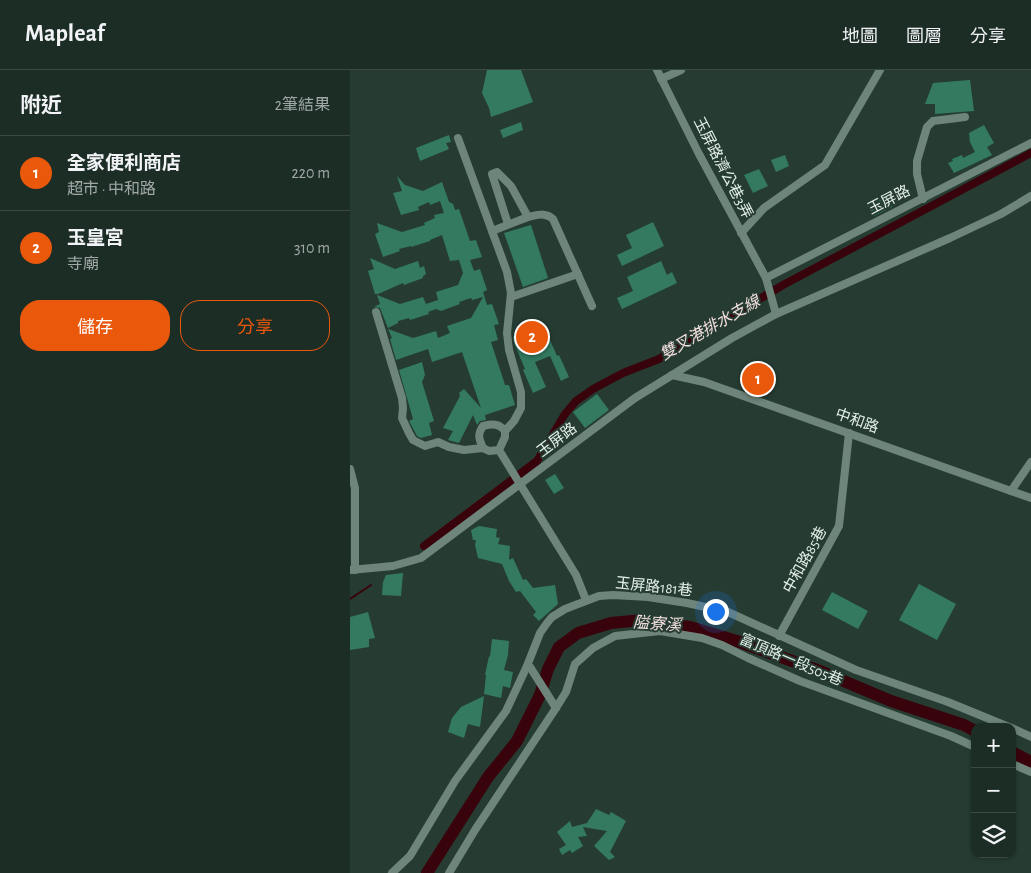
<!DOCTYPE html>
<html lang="zh-TW">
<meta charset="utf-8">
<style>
:root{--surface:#1c2d26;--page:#293932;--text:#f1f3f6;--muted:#a0a8a7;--line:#3a4943;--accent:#ea580c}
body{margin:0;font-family:"Alegreya Sans","Noto Sans TC",sans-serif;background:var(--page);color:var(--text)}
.controls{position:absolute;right:15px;bottom:15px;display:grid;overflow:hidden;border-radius:10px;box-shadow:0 1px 4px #0004}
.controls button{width:45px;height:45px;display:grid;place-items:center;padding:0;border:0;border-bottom:1px solid var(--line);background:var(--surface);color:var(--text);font:25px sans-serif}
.you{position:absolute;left:365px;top:541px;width:18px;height:18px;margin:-12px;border:4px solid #fff;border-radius:50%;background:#1a73e8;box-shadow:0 0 0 8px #1a73e833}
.badge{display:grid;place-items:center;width:32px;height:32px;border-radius:50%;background:var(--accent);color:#fff;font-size:16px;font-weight:700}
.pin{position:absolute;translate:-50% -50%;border:2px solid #fff;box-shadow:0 1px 5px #0006}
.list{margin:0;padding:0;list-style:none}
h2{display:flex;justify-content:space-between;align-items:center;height:65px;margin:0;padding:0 20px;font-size:21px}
h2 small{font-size:16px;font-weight:400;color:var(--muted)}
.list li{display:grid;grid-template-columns:32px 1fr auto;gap:15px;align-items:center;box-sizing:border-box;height:75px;padding:0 20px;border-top:1px solid var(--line)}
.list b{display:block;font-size:19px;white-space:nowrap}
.list p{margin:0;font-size:16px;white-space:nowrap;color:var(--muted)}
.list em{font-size:16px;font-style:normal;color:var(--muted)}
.actions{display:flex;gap:10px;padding:15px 20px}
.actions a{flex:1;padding:11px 0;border:1px solid var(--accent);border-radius:20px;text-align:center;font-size:18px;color:var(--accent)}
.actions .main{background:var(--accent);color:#fff}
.icon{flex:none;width:28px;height:28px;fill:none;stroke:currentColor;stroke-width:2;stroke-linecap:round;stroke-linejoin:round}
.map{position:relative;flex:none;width:681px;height:803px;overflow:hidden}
header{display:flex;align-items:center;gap:30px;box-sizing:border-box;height:70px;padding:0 25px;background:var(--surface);border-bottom:1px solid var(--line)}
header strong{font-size:24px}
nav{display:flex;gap:28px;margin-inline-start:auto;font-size:18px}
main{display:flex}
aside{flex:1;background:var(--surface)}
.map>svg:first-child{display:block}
</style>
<header>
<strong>Mapleaf</strong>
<nav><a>地圖</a><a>圖層</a><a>分享</a></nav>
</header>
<main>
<aside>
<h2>附近<small>2筆結果</small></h2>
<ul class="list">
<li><span class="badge">1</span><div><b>全家便利商店</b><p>超市 · 中和路</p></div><em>220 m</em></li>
<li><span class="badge">2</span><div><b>玉皇宮</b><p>寺廟</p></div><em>310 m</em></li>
</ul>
<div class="actions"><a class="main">儲存</a><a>分享</a></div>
</aside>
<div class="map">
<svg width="681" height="803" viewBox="0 0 681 803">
<rect width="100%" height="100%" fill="#263c33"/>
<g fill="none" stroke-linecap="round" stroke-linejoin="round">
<polyline stroke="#39030b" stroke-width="2" points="0,529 21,515"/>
<polyline stroke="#39030b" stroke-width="8" points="74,476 187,391 215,344 226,331 243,319 273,303 309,289 433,215 681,83"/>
<g stroke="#39030b" stroke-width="12">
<polyline points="662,682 681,692"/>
<polyline points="77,803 138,707 167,671 190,625 198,599 209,577 228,563 261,553 292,550 340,557 387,571 470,601 541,631 614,655 625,661"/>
</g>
</g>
<g fill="#337a61">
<polygon points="137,0 171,0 183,32 141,47 139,38 132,23"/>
<polygon points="620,10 624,41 585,44 585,34 575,34 583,13"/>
<polygon points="171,52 173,60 153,68 150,60"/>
<polygon points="634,55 644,73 637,77 642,85 604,103 598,93 603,91 602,89 612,85 613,88 625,82 620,72 619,63"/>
<polygon points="99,65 101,72 96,73 99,79 70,91 66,78"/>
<polygon points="435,85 439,96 426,102 421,90"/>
<polygon points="409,99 418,116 403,123 394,105"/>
<polygon points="47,106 55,115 73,121 92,112 99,132 103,134 105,140 109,139 120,171 126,170 132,187 120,190 124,201 130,199 137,220 133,222 137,235 142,234 149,254 144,255 148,270 141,272 155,315 159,315 165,335 135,345 136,350 130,351 127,355 123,345 109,373 98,370 103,361 93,358 110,326 109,323 114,319 131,338 112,282 82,292 78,279 46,290 40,269 42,268 38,259 63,268 86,261 88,268 100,263 97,256 121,248 133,227 122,230 121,228 109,232 110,234 91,241 86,239 78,242 79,244 60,250 59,248 48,251 48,253 38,258 30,238 24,237 30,234 27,225 50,234 73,227 76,234 88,230 86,222 108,215 113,203 109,190 100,191 92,165 80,170 80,171 61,177 61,176 49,179 50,181 33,187 25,164 29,162 27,153 52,162 75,155 74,153 85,148 84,145 94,143 90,131 80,135 79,132 68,137 69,140 51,145 43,123 52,121"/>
<polygon points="535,124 542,137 524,146 516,133"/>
<polygon points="303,152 314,176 272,196 267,185 282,178 276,165"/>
<polygon points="181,155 198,208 173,217 154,163"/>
<polygon points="20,188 45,199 68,191 70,198 74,196 76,204 73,206 73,208 54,215 53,213 28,224 25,224 18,201 24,199"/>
<polygon points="311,191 317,205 322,202 327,213 272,239 267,228 283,221 277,207"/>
<polygon points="193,254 207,286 209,285 219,307 211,311 200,286 185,292 196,317 183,323 173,300 175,299 164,273 163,267"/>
<polygon points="72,292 75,305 72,312 84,351 79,353 82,365 71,368 67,366 59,351 63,349 49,300"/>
<polygon points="247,324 259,340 235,358 223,342"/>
<polygon points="205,404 214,418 204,424 195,410"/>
<polygon points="129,456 147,459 146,467 150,468 148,474 160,476 159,490 163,488 173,510 176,509 183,518 205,515 208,534 189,551 183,545 186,542 170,521 166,522 159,511 152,494 128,488 125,475 126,470 123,470 121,460"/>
<polygon points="53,503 51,526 32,525 33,512 36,505"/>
<polygon points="569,514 606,534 587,570 549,550"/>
<polygon points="482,522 518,541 508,559 472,540"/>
<polygon points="18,542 25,568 19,569 19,577 0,580 0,547"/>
<polygon points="142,569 159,571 158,585 154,600 163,602 160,618 153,616 151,628 134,624 136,605 135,605 139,586 140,587"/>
<polygon points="134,626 130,657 118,654 114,668 98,662 102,648 111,637"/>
<polygon points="246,739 259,745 261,742 276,751 260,782 265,787 259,790 244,776 257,761 233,757 237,766 228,767 233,776 222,783 220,780 212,785 209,779 216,775 207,762 220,751 222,757 237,753"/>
</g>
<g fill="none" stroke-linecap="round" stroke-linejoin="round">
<g stroke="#6e857b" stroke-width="8">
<polyline points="307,0 349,84 416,208"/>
<polyline points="311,9 331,0"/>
<polyline points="108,68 157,202 161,223 157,263 159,280 171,322 171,338 164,351 155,361 155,367 149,380 226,505 236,530"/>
<polyline points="573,129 567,104 567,91 577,57 583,51 615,47"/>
<path d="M158 154 142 104 147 102 161 116 178 147C188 145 196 142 203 149L242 236"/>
<polyline points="142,161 178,147"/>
<polyline points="391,163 414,138 475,95 530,0"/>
<polyline points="161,227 228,204"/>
<polyline points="26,242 52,328 53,338 52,348 59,363 63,370 75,376 88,372 99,377 114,380 133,378 139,381 149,380"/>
<polyline points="426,244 416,208 681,73"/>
<polyline points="322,305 354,312 681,428"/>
<path d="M133 378C129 369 127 365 133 356 142 354 149 353 155 361"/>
<polyline points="0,399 5,418 5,500"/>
<polyline points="661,421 681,392"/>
<polyline points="0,500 43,496 71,488 285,328 382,268 426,244 600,168 651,144 681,126"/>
<polyline points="429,566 489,456 499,363"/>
<polyline points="177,596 180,597 206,638"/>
<polyline points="662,658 681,667"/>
<polyline points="662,694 681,702"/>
<polyline points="42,803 60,786 105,711 156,641 177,596 190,563 197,553 202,547 215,539 249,526 263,525 298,527 337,533 378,542 506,600 598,632 659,657"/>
<polyline points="99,803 125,760 206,638 216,622 225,594 243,578 265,566 310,561 352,568 372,575 398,588 450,611 601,666 625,677"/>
</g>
</g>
<g text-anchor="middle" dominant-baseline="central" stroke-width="4" stroke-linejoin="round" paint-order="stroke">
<g font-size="15" fill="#e3efe9" stroke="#263c33">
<text transform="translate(373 98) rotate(63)">玉屏路濟公巷3弄</text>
<text transform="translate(539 130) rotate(-27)">玉屏路</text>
<text transform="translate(507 351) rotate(20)">中和路</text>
<text transform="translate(207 370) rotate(-37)">玉屏路</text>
<text transform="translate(455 490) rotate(-61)">中和路85巷</text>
<text transform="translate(304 517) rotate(6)">玉屏路181巷</text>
<text transform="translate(441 590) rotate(23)">富頂路一段505巷</text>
</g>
<g font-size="16" font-style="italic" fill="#f3dfde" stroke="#263c33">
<text transform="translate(360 258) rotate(-30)">雙叉港排水支線</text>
<text transform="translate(307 554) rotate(4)">隘寮溪</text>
</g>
</g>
</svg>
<div class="controls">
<button>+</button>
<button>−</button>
<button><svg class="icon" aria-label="layers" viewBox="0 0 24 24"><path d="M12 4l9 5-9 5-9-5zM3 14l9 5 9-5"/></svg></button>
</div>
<div class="you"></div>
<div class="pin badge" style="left:408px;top:309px">1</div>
<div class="pin badge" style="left:182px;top:267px">2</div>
</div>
</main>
